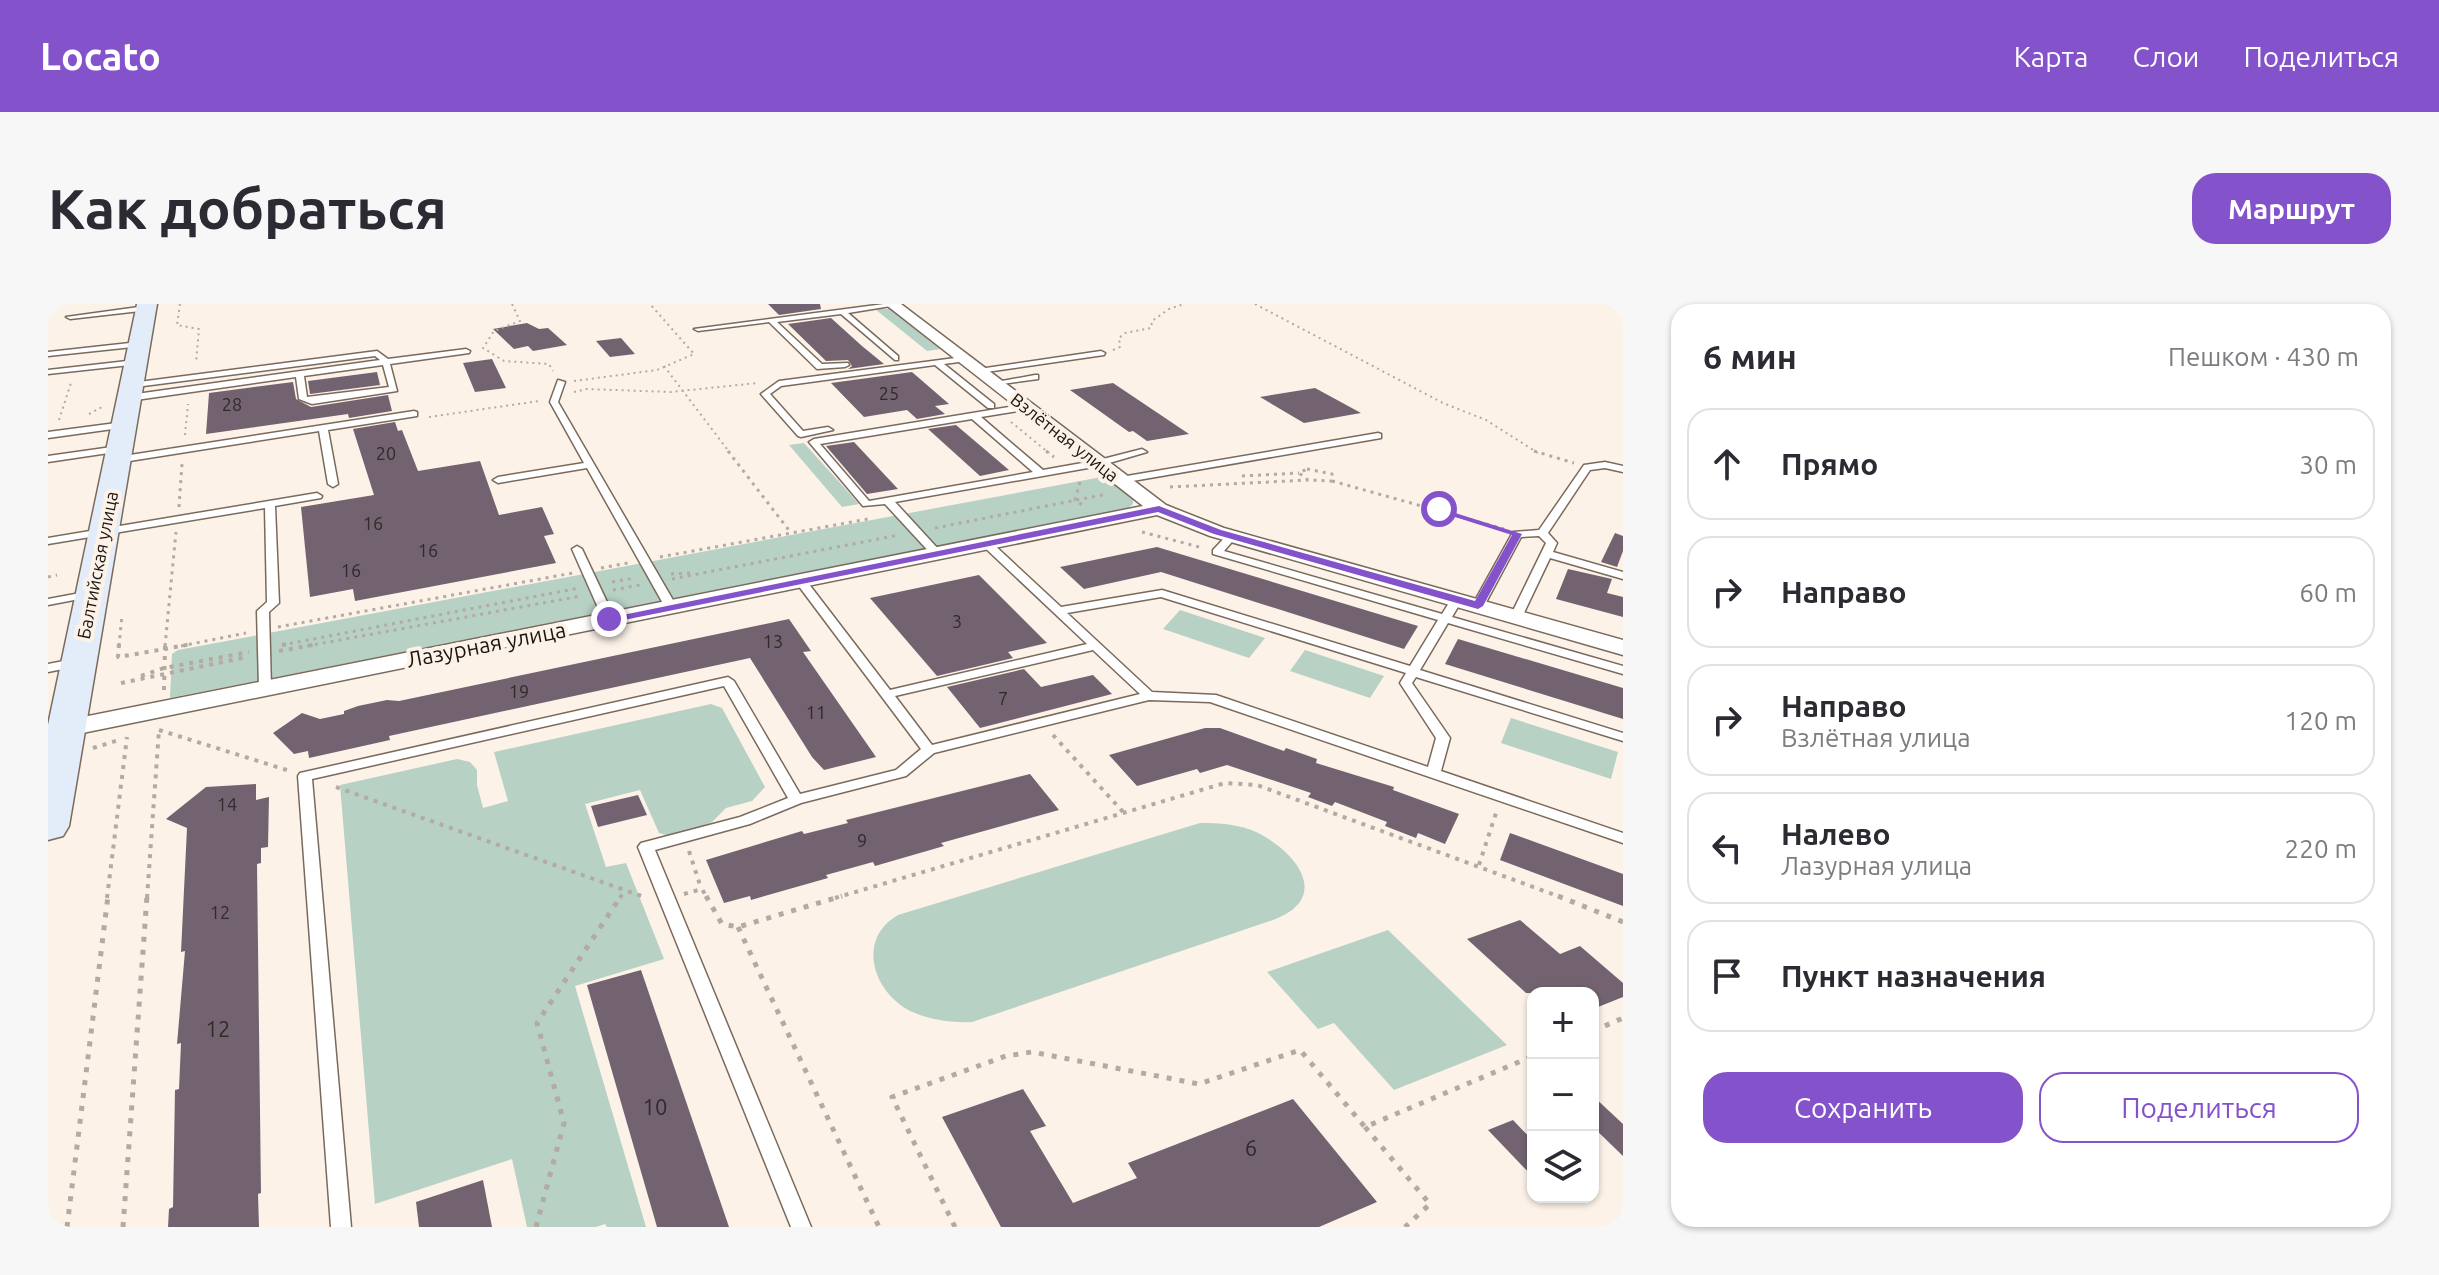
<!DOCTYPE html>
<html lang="ru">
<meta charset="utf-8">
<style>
:root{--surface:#fff;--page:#f7f7f7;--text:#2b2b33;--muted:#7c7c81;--line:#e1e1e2;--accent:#8452ca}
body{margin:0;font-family:Ubuntu,sans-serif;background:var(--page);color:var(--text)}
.controls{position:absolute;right:24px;bottom:24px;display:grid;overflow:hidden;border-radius:16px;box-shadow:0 2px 6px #0004}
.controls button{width:72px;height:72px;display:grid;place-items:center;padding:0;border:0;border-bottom:2px solid var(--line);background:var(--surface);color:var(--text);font:40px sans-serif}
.stop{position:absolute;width:24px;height:24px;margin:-18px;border:6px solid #8452ca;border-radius:50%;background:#fff}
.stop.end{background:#8452ca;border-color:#fff;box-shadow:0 2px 8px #0008}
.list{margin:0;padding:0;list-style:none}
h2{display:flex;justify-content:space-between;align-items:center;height:104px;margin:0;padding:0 32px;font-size:34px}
h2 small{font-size:26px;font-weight:400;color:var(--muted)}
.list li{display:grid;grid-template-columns:52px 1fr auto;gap:24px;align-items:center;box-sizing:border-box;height:112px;margin:0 16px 16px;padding:0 16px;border:2px solid var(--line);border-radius:24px}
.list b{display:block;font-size:30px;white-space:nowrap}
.list p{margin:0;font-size:26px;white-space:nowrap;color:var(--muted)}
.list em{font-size:26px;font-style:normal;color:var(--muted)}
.actions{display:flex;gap:16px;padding:24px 32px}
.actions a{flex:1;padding:18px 0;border:2px solid var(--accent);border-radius:24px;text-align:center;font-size:28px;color:var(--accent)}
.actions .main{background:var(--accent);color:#fff}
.icon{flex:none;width:44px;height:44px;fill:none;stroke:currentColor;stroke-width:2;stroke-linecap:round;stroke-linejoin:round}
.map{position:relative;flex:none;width:1575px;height:923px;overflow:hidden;border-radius:24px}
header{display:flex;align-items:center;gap:48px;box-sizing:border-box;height:112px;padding:0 40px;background:var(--accent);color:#fff}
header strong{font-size:38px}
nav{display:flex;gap:44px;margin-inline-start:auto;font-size:28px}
.intro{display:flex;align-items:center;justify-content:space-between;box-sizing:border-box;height:192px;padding:0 48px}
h1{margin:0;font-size:56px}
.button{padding:20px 36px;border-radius:24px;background:var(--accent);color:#fff;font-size:28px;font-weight:700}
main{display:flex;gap:48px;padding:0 48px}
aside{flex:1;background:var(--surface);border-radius:24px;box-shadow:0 2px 6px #0004}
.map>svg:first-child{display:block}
</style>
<header>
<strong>Locato</strong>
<nav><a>Карта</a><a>Слои</a><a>Поделиться</a></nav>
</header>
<div class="intro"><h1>Как добраться</h1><a class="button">Маршрут</a></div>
<main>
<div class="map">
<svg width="1575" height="923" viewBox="0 0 1575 923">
<rect width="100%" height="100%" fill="#fcf2e8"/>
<g fill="#b7d1c4">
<polygon points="827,5 845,5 893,45 879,47"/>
<polygon points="756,139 811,200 794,203 741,141"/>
<polygon points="1059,172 1085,191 1085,200 1078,206 122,394 124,350 130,346"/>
<polygon points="1132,306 1217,334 1201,354 1115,325"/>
<polygon points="1257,346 1336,372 1322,394 1242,367"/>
<polygon points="663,400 674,404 717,483 704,497 678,504 664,518 652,524 622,532 611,529 592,486 537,500 558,563 578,559 616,655 527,682 598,923 559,923 557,920 548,923 479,923 464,855 327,900 292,481 409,455 422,458 429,466 429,481 435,504 460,497 446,448"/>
<polygon points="1463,414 1570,448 1563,475 1453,439"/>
<path d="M1152 519C1172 519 1190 520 1208 528 1248 547 1285 594 1225 616L924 718C903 719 882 716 862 707 825 688 808 635 850 611Z"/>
<polygon points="1340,626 1459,741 1346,786 1286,719 1270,725 1219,668"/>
</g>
<g fill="#736371">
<polygon points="720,0 772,0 773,5 731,11"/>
<polygon points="783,14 814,42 836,60 800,65 804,62 800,56 778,57 740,20"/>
<polygon points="479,19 491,25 500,24 519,41 485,47 480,42 466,45 445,25"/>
<polygon points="573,34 587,50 562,53 548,37"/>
<polygon points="444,55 458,84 427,88 415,59"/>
<polygon points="329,68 332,81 262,90 260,77"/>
<polygon points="864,68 901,100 887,102 897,110 869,115 859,106 816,113 783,79"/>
<polygon points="245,78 248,95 263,103 340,91 344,107 301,114 300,110 158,130 161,89"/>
<polygon points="1065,79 1141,130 1099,137 1085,127 1081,128 1022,86"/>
<polygon points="1267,84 1313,109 1256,119 1212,93"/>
<polygon points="347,118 350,127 354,126 370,167 432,157 451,211 494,203 506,230 496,232 508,259 307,297 305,285 262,293 253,203 326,191 305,125"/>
<polygon points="908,121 961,166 932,172 880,125"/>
<polygon points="806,138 850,185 819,190 778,142"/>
<polygon points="1567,229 1575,232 1575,247 1569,263 1553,258"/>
<polygon points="1109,243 1370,322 1356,345 1113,268 1036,285 1012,263"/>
<polygon points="1520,265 1564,275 1559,289 1575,293 1575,313 1508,295"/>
<polygon points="931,271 999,339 960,348 965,354 889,372 822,294"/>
<polygon points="741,315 763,347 755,348 828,453 776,466 764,453 702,354 341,432 342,436 261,454 260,447 246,450 225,429 254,409 272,415 296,410 296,407 310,402 339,396 351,397"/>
<polygon points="1410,335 1575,384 1575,415 1397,360"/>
<polygon points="976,365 993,383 1045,371 1064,390 932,424 899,383"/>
<polygon points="1157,424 1172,424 1236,447 1238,444 1269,455 1268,459 1346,483 1345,486 1411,510 1397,540 1370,529 1368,534 1337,522 1339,518 1287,498 1284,502 1260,493 1263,489 1179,461 1152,469 1149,465 1089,482 1061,451"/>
<polygon points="982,470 1011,506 893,539 896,542 827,562 825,558 778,571 780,574 703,596 702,592 676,599 658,556 754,527 756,530 800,519 798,516"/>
<polygon points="208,480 208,496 221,493 220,543 213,544 213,559 209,560 213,889 210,890 211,923 120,923 121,905 125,903 127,786 131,785 133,739 129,740 137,647 133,648 139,524 118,515 158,483"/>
<polygon points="590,491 599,511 550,523 543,502"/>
<polygon points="1462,529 1575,570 1575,602 1452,556"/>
<polygon points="1472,616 1512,650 1532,642 1575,679 1575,693 1545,705 1545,689 1478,689 1419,635"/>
<polygon points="593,666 681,923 609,923 539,681"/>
<polygon points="975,785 998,822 982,827 1025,899 1089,874 1080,859 1245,795 1329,898 1271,923 953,923 894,813"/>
<polygon points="1545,792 1575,820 1575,852 1545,823"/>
<polygon points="1465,816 1485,837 1485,873 1440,826"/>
<polygon points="435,876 444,923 371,923 368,898"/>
</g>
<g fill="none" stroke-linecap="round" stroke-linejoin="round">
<defs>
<g id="lane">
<polygon points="836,0 849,1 800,9 850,52 850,56 847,56 793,10 729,18 774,60 800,59 801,61 797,63 769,65 721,18 650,27 646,25"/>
<polygon points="98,2 101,6 22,15 18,13"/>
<polygon points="91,38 94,38 94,42 0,52 0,48"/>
<path d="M418 45 422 47 421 49 342 60 349 87 264 100 251 95 248 73 81 97 77 94 81 91 332 56 327 52 80 84 79 82 83 79 329 47 340 55ZM335 61 341 83 259 93 256 72Z"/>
<polygon points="1053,47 1057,49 1056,51 931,69 927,67 931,65"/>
<polygon points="915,53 919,55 918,57 896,60 946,100 946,104 940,104 887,61 733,82 722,90 755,127 780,123 785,126 753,133 750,132 713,90 731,77"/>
<polygon points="88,56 91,56 91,60 0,70 0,66"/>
<polygon points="987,71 990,71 990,75 947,81 943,79"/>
<polygon points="510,76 517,78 510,98 629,303 627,305 619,305 617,303 539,164 450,179 445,176 450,173 536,159 502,98"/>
<path d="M979 100 982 101V105L933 113 995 166 1051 156 1094 145 1099 148 1051 162 847 198 893 248 894 250 889 253 885 252 837 200 815 202 761 138 766 135ZM924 115 985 168 821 197 772 140Z"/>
<polygon points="366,107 369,108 369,112 280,126 290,180 285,183 280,180 271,127 69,159 64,156 69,153"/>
<polygon points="76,118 79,119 79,123 0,134 0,128"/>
<polygon points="1330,129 1333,130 1333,134 1073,179 1068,176 1073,173"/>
<polygon points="71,142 76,145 74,147 0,158 0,152"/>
<polygon points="1557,158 1575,162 1575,168 1557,164 1542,166 1500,229 1509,239 1505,248 1575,268 1575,275 1502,254 1474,313 1468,317 1464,316 1462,313 1498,239 1491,232 1473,233 1436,302 1430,305 1426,304 1424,302 1465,228 1491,226 1536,161"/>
<polygon points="269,189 274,192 273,194 227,202 231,299 221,308 223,384 217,388 211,384 209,307 219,298 217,204 0,240 0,234"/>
<path d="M1184 229 1189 232 1176 247 1394 310 1404 294H1412L1414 296 1404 313 1575 362V370L1400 319 1372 366 1575 429V437L1368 373 1364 379 1402 434 1393 467 1575 529V539L1162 398 1101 396 886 449 858 472 753 499 702 520 607 546 763 923H743L590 543 593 539 692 513 740 494 676 382 264 475 303 923H283L250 472 252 469 680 373 686 377 752 490 848 466 873 445 747 277 753 274 757 275 842 386 1039 340 935 242 934 240 939 237 943 238 1013 303 1114 286 1362 362 1390 316 1165 250V246L1180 230ZM1113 293 1358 369 1352 379 1388 434 1380 463 1168 391 1104 388 1019 309ZM1045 346 1092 390 884 441 847 392Z"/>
<polygon points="529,242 534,245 567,315 565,318 561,319 555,315 524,245"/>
<polygon points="43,287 49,290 47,292 0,301 0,295"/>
<polygon points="31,354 35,355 37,358 35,361 0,368 0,360"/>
</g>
<polygon id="street" points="837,0 853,0 1118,201 1176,224 1575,336 1575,351 1162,232 1109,211 0,436 0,420 1095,202"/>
<polygon id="secondary" points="89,0 109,0 21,522 15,532 0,536 0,421"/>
</defs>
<use href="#lane" stroke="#7a6a5c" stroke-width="3"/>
<use href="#street" stroke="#7a6a5c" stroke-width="3"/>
<use href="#secondary" stroke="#7a6a5c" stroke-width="3"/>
<g stroke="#b3aba2" stroke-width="2" stroke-dasharray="2 4" stroke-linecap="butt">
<polyline points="132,0 129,21 151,25 148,59"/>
<polyline points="464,0 472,17 446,27 435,44 456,57 501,60 505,67"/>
<polyline points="1207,0 1395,99 1438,116 1490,149"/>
<polyline points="1065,46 1072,43 1071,34 1077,29 1103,24 1104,17 1121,5 1136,0"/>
<polyline points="616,62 682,149"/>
<polyline points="526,77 609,66 646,50 602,0"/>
<polyline points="526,88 539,85 623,88 709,79"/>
<polyline points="41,110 56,102"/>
<polyline points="381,113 491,97"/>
<polyline points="11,116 23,79"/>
<polyline points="963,118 1001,149"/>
<polyline points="137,131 140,100"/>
</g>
<g stroke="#b3aba2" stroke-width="3" stroke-dasharray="3 5" stroke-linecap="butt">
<polyline points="680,147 743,229"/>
<polyline points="998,147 1006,153"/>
<polyline points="1486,147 1526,159"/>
<polygon points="1259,165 1284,170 1284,177 1260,176 1251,169"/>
<polyline points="1194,172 1251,169"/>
<polyline points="1284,177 1456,225"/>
<polyline points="1032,178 1027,196 1034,201"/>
<polyline points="1122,183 1260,176"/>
<polyline points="131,203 134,160"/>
<polyline points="887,224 1059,190"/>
<polyline points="1094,228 1155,244"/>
<polyline points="612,253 820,215"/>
<polyline points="553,264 580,259"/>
<polyline points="623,270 642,269"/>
<polyline points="0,273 9,271"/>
<polyline points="624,275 851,231"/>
<polyline points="564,278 586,274"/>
<polyline points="565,286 592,281"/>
<polyline points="230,323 525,269"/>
<polyline points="234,341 531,284"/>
<polyline points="71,342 74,311"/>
<polyline points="117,342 128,228"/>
<polyline points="133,342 198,329"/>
<polyline points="259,342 533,292"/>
</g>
<g stroke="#b3aba2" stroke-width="4" stroke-dasharray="4 6" stroke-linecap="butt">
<polyline points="71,340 70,353 117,345 117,340"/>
<polyline points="234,341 240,340"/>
<polyline points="231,347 270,340"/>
<polyline points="93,372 116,364 201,348"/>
<polyline points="73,379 199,353"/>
<polyline points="116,386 117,345 143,340"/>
<polyline points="111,426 242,467"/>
<polyline points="1005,431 1076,509"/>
<polyline points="45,444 71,436"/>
<polyline points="288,483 596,593"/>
<polyline points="641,547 653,584"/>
<polyline points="1431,561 1448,509"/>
<polyline points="636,590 654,585 659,594"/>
<polyline points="59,594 79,433"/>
<polyline points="99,594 111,426"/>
<polyline points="572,594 577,586"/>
<polyline points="787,594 1177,479 1209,481 1515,594"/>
</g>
<g stroke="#b3aba2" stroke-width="5" stroke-dasharray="5 8" stroke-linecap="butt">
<polyline points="658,592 674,620 690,623 794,592"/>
<polyline points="1510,592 1575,618"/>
<polyline points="690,623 831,923"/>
<polyline points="1545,727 1575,714"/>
<polyline points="1317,823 1382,900 1357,923"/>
<polyline points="19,923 60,592"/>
<polyline points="75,923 99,592"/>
<polyline points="488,923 516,819 489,719 573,592"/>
<polyline points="907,923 844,793 958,752 984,748 1151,780 1252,746 1317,823 1485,752"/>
</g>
<use href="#lane" fill="#fff" fill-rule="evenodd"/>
<use href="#street" fill="#fff" fill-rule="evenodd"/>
<use href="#secondary" fill="#e3edfa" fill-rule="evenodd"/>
</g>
<polygon fill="#8452ca" points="1111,202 1173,226 1427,297 1464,231 1388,207 1388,203 1474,230 1435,302 1430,305 1166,230 1110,208 561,319 555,315"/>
<g text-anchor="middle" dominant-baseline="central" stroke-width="8" stroke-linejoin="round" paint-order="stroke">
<g font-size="18" fill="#322929">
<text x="841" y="89">25</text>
<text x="184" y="100">28</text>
<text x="338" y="149">20</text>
<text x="325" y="219">16</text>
<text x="380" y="246">16</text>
<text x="303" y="266">16</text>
<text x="909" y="317">3</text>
<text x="725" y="337">13</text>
<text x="471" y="387">19</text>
<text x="955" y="394">7</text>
<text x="768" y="408">11</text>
<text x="179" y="500">14</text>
<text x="814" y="536">9</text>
<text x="172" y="608">12</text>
</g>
<g font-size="18" fill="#1c1611" stroke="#fcf2e8">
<text transform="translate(1017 133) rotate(38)">Взлётная улица</text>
<text transform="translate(49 261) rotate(-79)">Балтийская улица</text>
</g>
<g font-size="22" fill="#1c1611" stroke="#fcf2e8">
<text transform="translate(438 340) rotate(-11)">Лазурная улица</text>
</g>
<g font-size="22" fill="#322929">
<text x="170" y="724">12</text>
<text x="607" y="802">10</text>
<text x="1203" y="843">6</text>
</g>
</g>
</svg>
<div class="controls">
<button>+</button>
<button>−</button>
<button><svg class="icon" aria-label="layers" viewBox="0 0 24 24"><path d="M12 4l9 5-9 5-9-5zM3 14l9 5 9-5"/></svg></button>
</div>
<div class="stop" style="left:1391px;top:205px"></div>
<div class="stop end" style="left:561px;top:315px"></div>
</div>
<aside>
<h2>6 мин<small>Пешком · 430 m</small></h2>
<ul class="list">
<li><svg class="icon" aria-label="ahead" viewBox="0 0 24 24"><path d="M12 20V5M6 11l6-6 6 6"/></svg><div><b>Прямо</b></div><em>30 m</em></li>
<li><svg class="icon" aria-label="right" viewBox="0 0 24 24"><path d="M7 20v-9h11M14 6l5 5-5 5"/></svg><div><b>Направо</b></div><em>60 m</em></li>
<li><svg class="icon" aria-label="right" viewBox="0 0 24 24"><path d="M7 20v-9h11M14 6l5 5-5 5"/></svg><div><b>Направо</b><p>Взлётная улица</p></div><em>120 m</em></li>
<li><svg class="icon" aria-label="left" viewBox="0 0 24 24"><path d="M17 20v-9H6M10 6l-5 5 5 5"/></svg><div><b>Налево</b><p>Лазурная улица</p></div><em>220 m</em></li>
<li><svg class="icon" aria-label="arrive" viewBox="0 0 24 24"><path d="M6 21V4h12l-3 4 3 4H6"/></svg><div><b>Пункт назначения</b></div></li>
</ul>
<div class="actions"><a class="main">Сохранить</a><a>Поделиться</a></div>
</aside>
</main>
